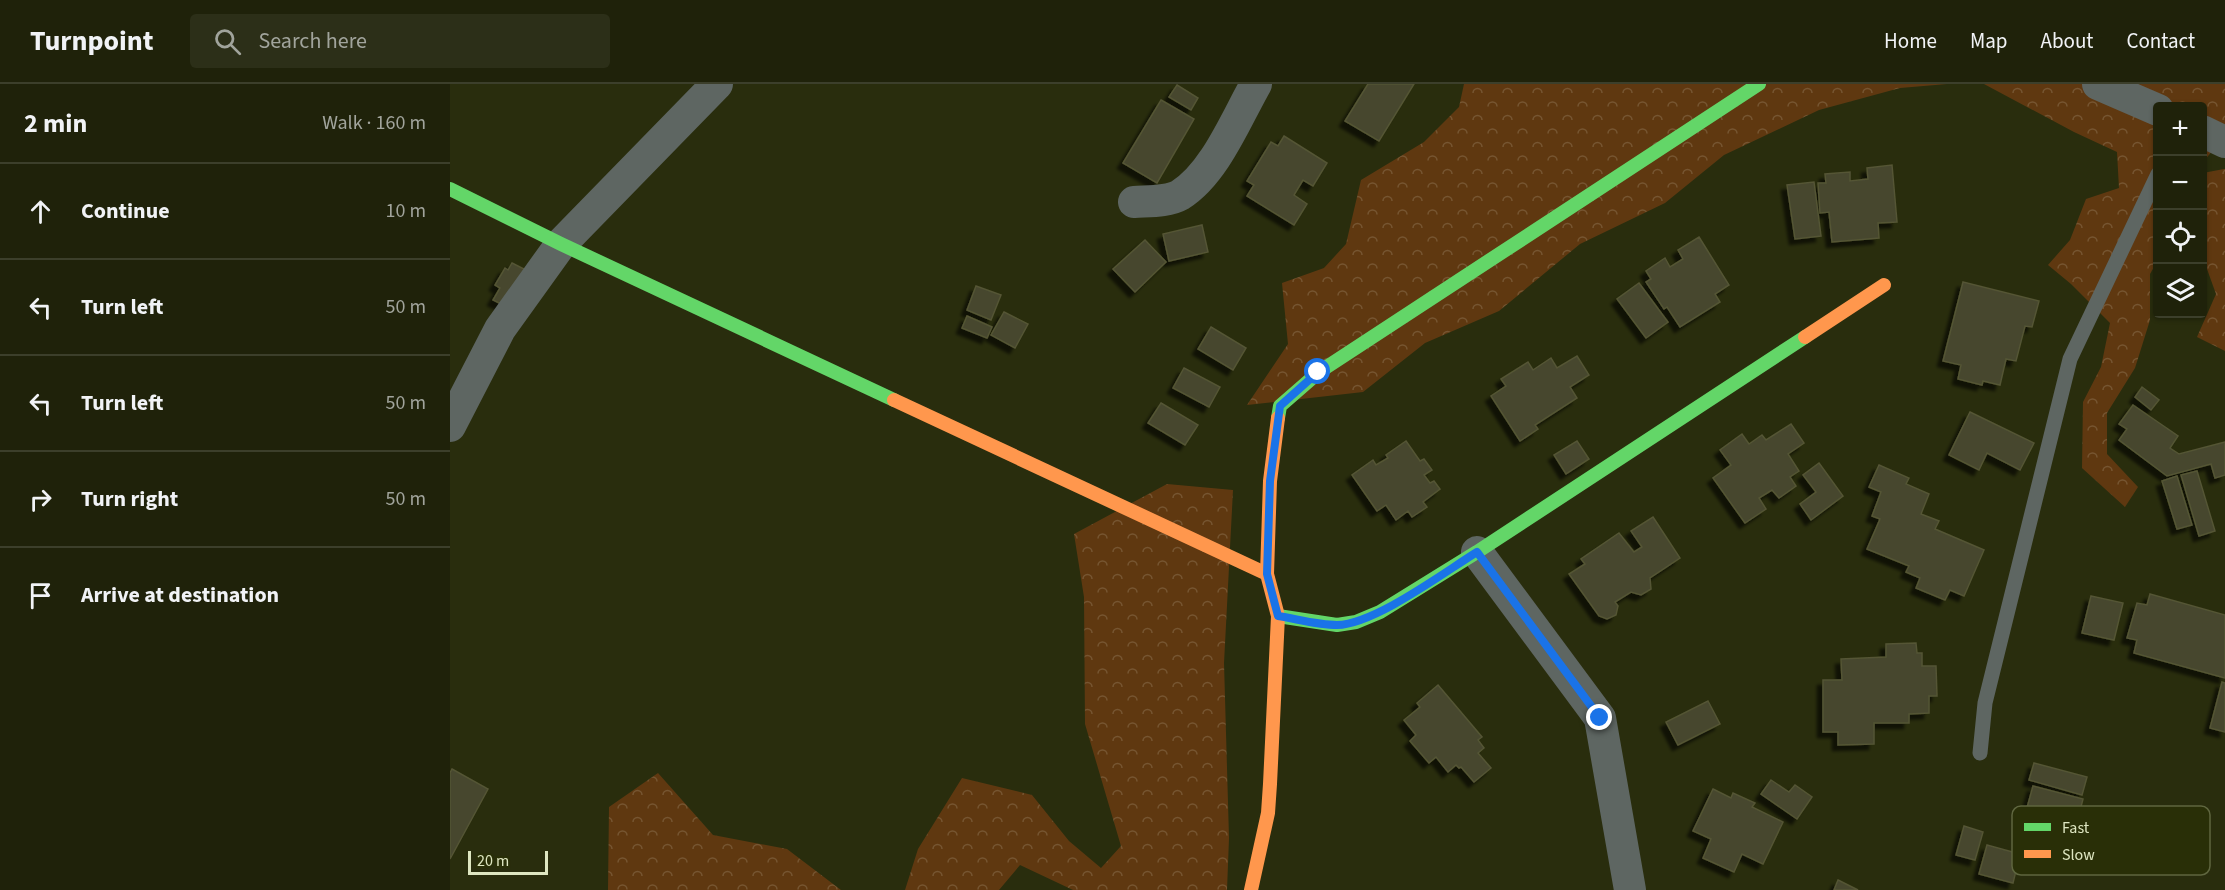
<!DOCTYPE html>
<meta charset="utf-8">
<style>
:root{--surface:#1f220a;--page:#2c2f18;--text:#f1f3f6;--muted:#a1a49c;--line:#3c3f2b}
body{margin:0;font-family:"Source Sans 3",sans-serif;background:var(--page);color:var(--text)}
.controls{position:absolute;right:18px;top:18px;display:grid;overflow:hidden;border-radius:6px;box-shadow:0 2px 4px #0004}
.controls button{width:54px;height:54px;display:grid;place-items:center;padding:0;border:0;border-bottom:2px solid var(--line);background:var(--surface);color:var(--text);font:30px sans-serif}
.scale{position:absolute;left:18px;bottom:15px;width:80px;box-sizing:border-box;padding-left:6px;border:3px solid #dee6c1;border-top:0;font-size:16px;line-height:21px;white-space:nowrap;color:#dee6c1;-webkit-text-stroke:4px #292f07;paint-order:stroke}
.stop{position:absolute;width:18px;height:18px;margin:-14px;border:4px solid #1a73e8;border-radius:50%;background:#fff}
.stop.end{background:#1a73e8;border-color:#fff;box-shadow:0 2px 6px #0008}
.list{margin:0;padding:0;list-style:none}
h2{display:flex;justify-content:space-between;align-items:center;height:78px;margin:0;padding:0 24px;font-size:26px}
h2 small{font-size:20px;font-weight:400;color:var(--muted)}
.list li{display:grid;grid-template-columns:39px 1fr auto;gap:18px;align-items:center;box-sizing:border-box;height:96px;padding:0 24px;border-top:2px solid var(--line)}
.list b{display:block;font-size:22px;white-space:nowrap}
.list em{font-size:20px;font-style:normal;color:var(--muted)}
.icon{flex:none;width:33px;height:33px;fill:none;stroke:currentColor;stroke-width:2;stroke-linecap:round;stroke-linejoin:round}
.map{position:relative;flex:none;width:1775px;height:806px;overflow:hidden}
header{display:flex;align-items:center;gap:36px;box-sizing:border-box;height:84px;padding:0 30px;background:var(--surface);border-bottom:2px solid var(--line)}
header strong{font-size:28px}
nav{display:flex;gap:33px;margin-inline-start:auto;font-size:21px}
.search{width:420px;height:54px;background:var(--page);display:flex;align-items:center;gap:15px;box-sizing:border-box;padding:0 21px;border-radius:6px;color:var(--muted);font-size:22px}
main{display:flex}
aside{flex:1;background:var(--surface)}
.map>svg:first-child{display:block}
</style>
<header>
<strong>Turnpoint</strong>
<div class="search"><svg class="icon" aria-label="search" viewBox="0 0 24 24"><circle cx="10" cy="10" r="6"/><path d="M15 15l6 6"/></svg>Search here</div>
<nav><a>Home</a><a>Map</a><a>About</a><a>Contact</a></nav>
</header>
<main>
<aside>
<h2>2 min<small>Walk · 160 m</small></h2>
<ul class="list">
<li><svg class="icon" aria-label="ahead" viewBox="0 0 24 24"><path d="M12 20V5M6 11l6-6 6 6"/></svg><div><b>Continue</b></div><em>10 m</em></li>
<li><svg class="icon" aria-label="left" viewBox="0 0 24 24"><path d="M17 20v-9H6M10 6l-5 5 5 5"/></svg><div><b>Turn left</b></div><em>50 m</em></li>
<li><svg class="icon" aria-label="left" viewBox="0 0 24 24"><path d="M17 20v-9H6M10 6l-5 5 5 5"/></svg><div><b>Turn left</b></div><em>50 m</em></li>
<li><svg class="icon" aria-label="right" viewBox="0 0 24 24"><path d="M7 20v-9h11M14 6l5 5-5 5"/></svg><div><b>Turn right</b></div><em>50 m</em></li>
<li><svg class="icon" aria-label="arrive" viewBox="0 0 24 24"><path d="M6 21V4h12l-3 4 3 4H6"/></svg><div><b>Arrive at destination</b></div></li>
</ul>
</aside>
<div class="map">
<svg width="1775" height="806" viewBox="0 0 1775 806">
<defs>
<pattern id="forest-crowns" width="20" height="18" patternUnits="userSpaceOnUse" patternTransform="scale(1.5)"><rect width="20" height="18" fill="#5f3810"/><path d="M2 6a3 3 0 1 1 6 0M12 15a3 3 0 1 1 6 0" fill="none" stroke="#765531"/></pattern>
<filter id="shadow"><feDropShadow dx="-5.5" dy="5.5" stdDeviation="1.5" flood-color="#0009"/></filter>
</defs>
<rect width="100%" height="100%" fill="#292d0d"/>
<g fill="url(#forest-crowns)">
<polygon points="1014,0 1497,0 1450,4 1369,26 1274,71 1215,119 1130,160 1049,227 975,259 913,308 797,321 838,260 832,199 874,184 896,160 911,96 974,58 1009,23"/>
<polygon points="1534,0 1775,0 1775,52 1753,78 1752,22 1708,22 1708,176 1700,190 1700,236 1685,284 1657,329 1657,370 1688,403 1675,423 1632,384 1633,318 1651,283 1660,239 1621,200 1598,181 1620,156 1636,115 1669,104 1667,68 1624,48"/>
<polygon points="1774,85 1775,85 1775,267 1747,253 1766,210 1753,174 1753,89"/>
<polygon points="717,400 783,406 774,579 779,754 777,806 623,806 570,781 549,806 455,806 468,765 512,694 582,711 619,757 651,784 671,762 635,640 634,513 624,450"/>
<polygon points="208,689 263,751 337,765 391,806 158,806 159,723"/>
</g>
<g fill="#46472f" stroke="#545534" stroke-width="1.5" filter="url(#shadow)">
<polygon points="918,0 964,0 929,57 895,37"/>
<polygon points="727,1 748,14 741,26 719,13"/>
<polygon points="711,16 744,35 707,99 673,79"/>
<polygon points="834,52 877,79 863,102 853,96 844,111 857,120 844,141 797,112 804,101 797,97 821,58 828,62"/>
<polygon points="1442,81 1447,138 1428,139 1429,154 1382,158 1379,128 1370,129 1368,99 1376,99 1375,90 1400,88 1400,97 1418,95 1417,84"/>
<polygon points="1364,98 1371,152 1345,155 1337,101"/>
<polygon points="752,141 758,168 719,177 713,150"/>
<polygon points="1249,153 1279,201 1265,210 1270,218 1230,243 1217,223 1214,225 1196,198 1201,195 1196,187 1215,174 1220,183 1233,175 1228,166"/>
<polygon points="695,156 716,178 685,208 663,185"/>
<polygon points="62,179 80,188 61,225 43,216 50,204 45,201 55,184 58,186"/>
<polygon points="1513,198 1589,217 1582,243 1575,242 1566,277 1556,275 1550,301 1533,297 1532,301 1508,295 1511,281 1493,277"/>
<polygon points="1189,199 1218,238 1196,254 1167,215"/>
<polygon points="526,202 551,211 541,236 517,226"/>
<polygon points="554,228 578,240 565,264 541,251"/>
<polygon points="517,232 542,243 537,254 512,244"/>
<polygon points="761,243 796,264 783,286 748,265"/>
<polygon points="1127,272 1139,291 1120,303 1127,314 1085,341 1088,345 1070,357 1041,312 1056,302 1051,295 1078,278 1083,286 1101,274 1107,284"/>
<polygon points="734,284 770,303 759,323 723,304"/>
<polygon points="1692,303 1709,316 1701,326 1685,313"/>
<polygon points="711,319 748,341 735,361 698,339"/>
<polygon points="1683,321 1728,352 1720,364 1729,370 1775,358 1775,391 1765,394 1761,380 1717,392 1669,356 1677,345 1669,340"/>
<polygon points="1520,328 1584,359 1570,386 1537,369 1529,386 1499,371"/>
<polygon points="1341,340 1354,359 1338,370 1349,387 1340,393 1346,402 1329,414 1322,406 1309,414 1316,425 1295,439 1263,394 1281,381 1270,366 1292,350 1299,360 1312,351 1316,356"/>
<polygon points="956,357 970,377 974,375 982,386 974,391 980,399 984,397 990,405 973,418 977,423 962,433 958,427 946,436 936,421 927,427 902,391 923,376 926,381 938,374 936,371"/>
<polygon points="1127,357 1139,375 1116,390 1104,371"/>
<polygon points="1369,379 1393,412 1361,436 1350,420 1366,408 1353,391"/>
<polygon points="1429,381 1459,394 1456,400 1479,410 1471,430 1489,437 1485,445 1534,466 1514,512 1500,506 1495,516 1466,504 1470,494 1456,488 1459,482 1417,465 1430,435 1422,432 1431,408 1419,403"/>
<polygon points="1747,387 1765,447 1749,452 1731,391"/>
<polygon points="1727,392 1742,441 1727,445 1712,397"/>
<polygon points="1203,433 1230,474 1200,494 1201,505 1191,511 1181,508 1165,518 1168,522 1166,531 1157,535 1149,532 1119,490 1135,480 1131,475 1169,449 1184,468 1192,463 1181,447"/>
<polygon points="1700,510 1775,531 1775,594 1684,569 1687,556 1677,554 1687,519 1697,521"/>
<polygon points="1641,512 1673,519 1664,556 1632,549"/>
<polygon points="1466,559 1467,569 1472,569 1472,582 1486,582 1487,612 1479,612 1479,629 1459,630 1459,639 1424,639 1424,660 1388,661 1388,648 1373,648 1373,596 1392,596 1391,575 1436,573 1436,560"/>
<polygon points="1772,598 1775,599 1775,648 1760,644"/>
<polygon points="988,601 1032,653 1028,656 1034,664 1028,669 1041,684 1024,698 1011,683 1009,684 1006,681 998,688 986,673 979,679 960,657 966,651 954,636 970,623 967,619"/>
<polygon points="1258,617 1270,640 1228,661 1216,638"/>
<polygon points="1584,679 1637,693 1632,711 1579,696"/>
<polygon points="2,685 38,705 0,775 0,689"/>
<polygon points="1321,696 1339,708 1345,701 1362,713 1347,735 1311,710"/>
<polygon points="1583,702 1633,715 1620,765 1589,758 1592,746 1572,742"/>
<polygon points="1263,705 1281,714 1283,709 1305,719 1302,723 1333,738 1313,780 1292,770 1284,788 1253,774 1261,755 1243,747"/>
<polygon points="1514,742 1533,748 1525,776 1506,771"/>
<polygon points="1537,761 1570,770 1563,799 1529,790"/>
<polygon points="1388,796 1408,806 1384,806"/>
</g>
<g fill="none" stroke-linecap="round" stroke-linejoin="round">
<polyline stroke="#5e6662" stroke-width="15" points="1530,669 1535,619 1620,275 1708,90"/>
<g stroke="#5e6662" stroke-width="32">
<polyline points="1648,0 1708,26"/>
<polyline points="1752,47 1775,58"/>
<path d="M684 118C698 117 718 118 730 111 765 89 786 35 806 0"/>
<polyline points="0,342 50,245 111,160 267,0"/>
<polyline points="1027,468 1150,634 1180,806"/>
</g>
<g stroke="#63d668" stroke-width="14">
<polyline points="0,105 111,160 444,316"/>
<polyline points="828,334 830,322 869,288 1309,0"/>
<polyline points="828,532 887,541 906,538 930,528 1027,468 1355,253"/>
</g>
<g stroke="#ff974d" stroke-width="14">
<polyline points="1355,253 1434,201"/>
<polyline points="444,316 817,490"/>
<polyline points="801,806 818,729 820,700 828,532 817,490 820,397 828,334"/>
</g>
</g>
<g fill="none" stroke-linecap="round" stroke-linejoin="round">
<path stroke="#1a73e8" stroke-width="8" d="M868 288 830 322 820 397 817 490 828 532C847 535 868 541 887 541 925 540 993 489 1027 468L1150 634"/>
</g>
<rect x="1562" y="722" width="198" height="69" rx="9" fill="#292f07" stroke="#5f663f" stroke-width="1.5"/>
<rect x="1574" y="739" width="27" height="8" fill="#63d668"/>
<rect x="1574" y="766" width="27" height="8" fill="#ff974d"/>
<g font-size="16" fill="#dee6c1">
<text x="1612" y="749">Fast</text>
<text x="1612" y="776">Slow</text>
</g>
</svg>
<div class="controls">
<button>+</button>
<button>−</button>
<button><svg class="icon" aria-label="locate" viewBox="0 0 24 24"><circle cx="12" cy="12" r="6"/><path d="M12 2v4M12 18v4M2 12h4M18 12h4"/></svg></button>
<button><svg class="icon" aria-label="layers" viewBox="0 0 24 24"><path d="M12 4l9 5-9 5-9-5zM3 14l9 5 9-5"/></svg></button>
</div>
<div class="scale">20 m</div>
<div class="stop" style="left:868px;top:288px"></div>
<div class="stop end" style="left:1150px;top:634px"></div>
</div>
</main>
